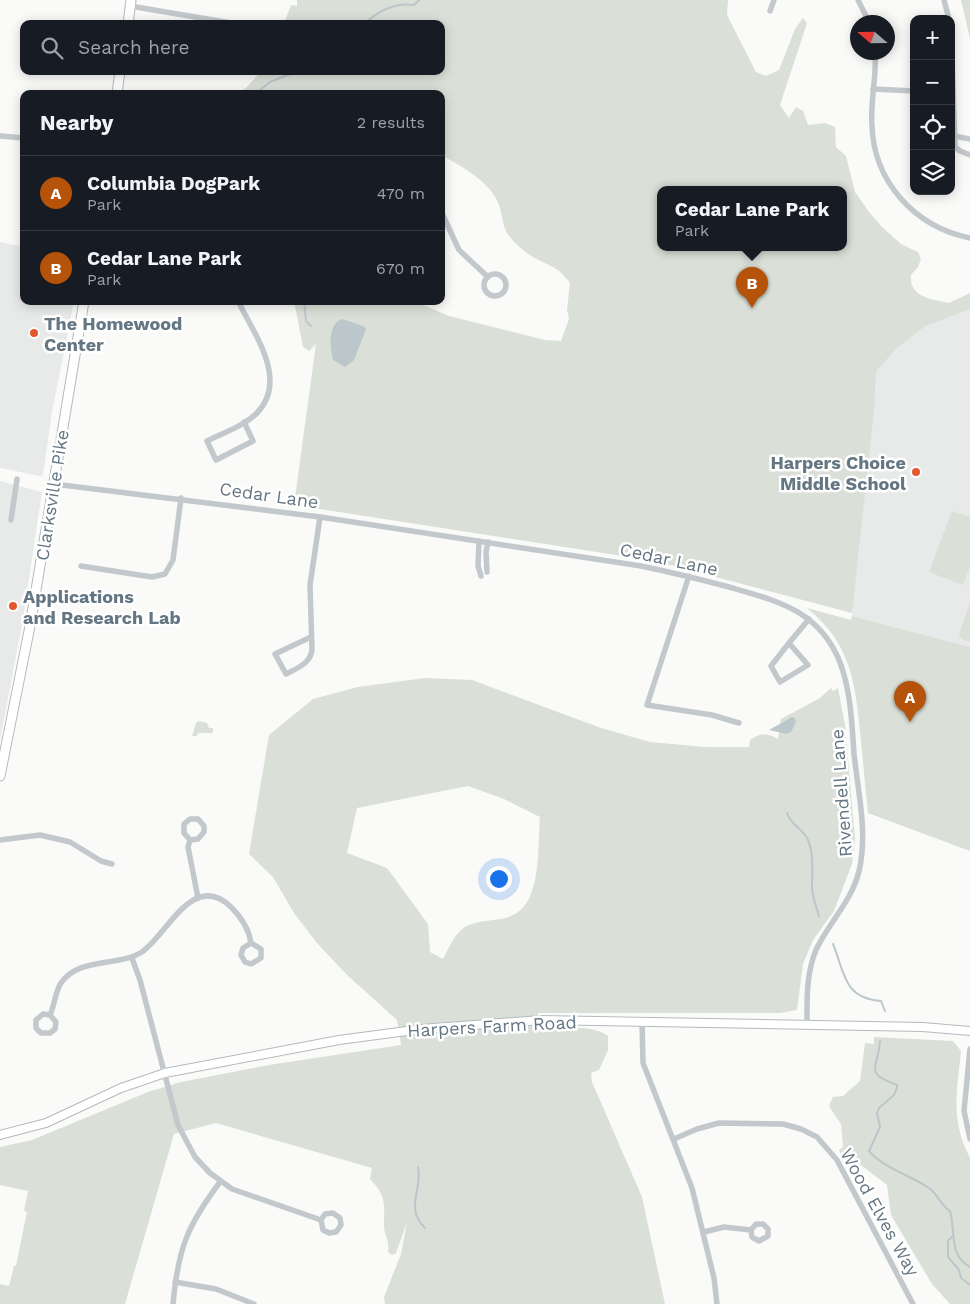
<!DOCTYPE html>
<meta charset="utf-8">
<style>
:root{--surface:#171b24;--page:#242831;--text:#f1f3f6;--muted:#9ea1a6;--line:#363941;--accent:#b45309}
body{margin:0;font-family:"Work Sans",sans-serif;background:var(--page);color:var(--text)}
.controls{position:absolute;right:15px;top:15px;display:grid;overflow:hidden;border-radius:10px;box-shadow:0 2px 12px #0003}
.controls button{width:45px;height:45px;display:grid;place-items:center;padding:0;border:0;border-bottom:1px solid var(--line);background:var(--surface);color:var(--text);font:25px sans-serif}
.compass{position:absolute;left:850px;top:15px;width:45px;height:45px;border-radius:50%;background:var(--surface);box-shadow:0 2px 12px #0003;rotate:290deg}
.you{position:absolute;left:498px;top:878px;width:18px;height:18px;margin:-12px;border:4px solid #fff;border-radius:50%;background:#1a73e8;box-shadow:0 0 0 8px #1a73e833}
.badge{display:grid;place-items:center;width:32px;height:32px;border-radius:50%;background:var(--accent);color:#fff;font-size:16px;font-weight:700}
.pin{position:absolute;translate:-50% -41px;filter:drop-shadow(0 1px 2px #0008)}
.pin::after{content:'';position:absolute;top:26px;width:18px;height:15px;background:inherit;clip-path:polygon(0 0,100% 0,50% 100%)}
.popup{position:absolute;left:657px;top:186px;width:190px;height:65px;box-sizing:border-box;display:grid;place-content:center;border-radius:10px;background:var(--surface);filter:drop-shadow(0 1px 4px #0005);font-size:16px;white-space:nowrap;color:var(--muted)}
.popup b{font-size:19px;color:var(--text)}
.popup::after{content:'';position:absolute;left:50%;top:100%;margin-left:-10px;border:10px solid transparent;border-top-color:var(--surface)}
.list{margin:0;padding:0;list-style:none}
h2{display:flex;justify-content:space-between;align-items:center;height:65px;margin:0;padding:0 20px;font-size:21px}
h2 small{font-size:16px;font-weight:400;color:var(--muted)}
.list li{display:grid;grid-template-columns:32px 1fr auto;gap:15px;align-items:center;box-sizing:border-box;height:75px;padding:0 20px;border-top:1px solid var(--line)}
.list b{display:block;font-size:19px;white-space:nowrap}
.list p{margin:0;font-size:16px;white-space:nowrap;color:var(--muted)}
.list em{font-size:16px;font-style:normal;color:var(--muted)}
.icon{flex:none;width:28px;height:28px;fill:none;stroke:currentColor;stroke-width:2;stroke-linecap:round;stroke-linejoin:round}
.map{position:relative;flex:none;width:970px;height:1304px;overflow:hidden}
.search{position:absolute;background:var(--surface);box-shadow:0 2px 12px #0003;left:20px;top:20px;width:425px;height:55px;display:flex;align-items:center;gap:12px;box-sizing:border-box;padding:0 18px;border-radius:10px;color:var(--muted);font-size:19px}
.panel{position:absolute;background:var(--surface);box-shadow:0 2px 12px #0003;left:20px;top:90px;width:425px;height:215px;border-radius:10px}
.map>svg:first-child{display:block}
</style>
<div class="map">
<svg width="970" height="1304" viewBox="0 0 970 1304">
<rect width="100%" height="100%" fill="#fafaf8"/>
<g fill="#e8e9e9">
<polygon points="0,242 24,247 24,301 74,301 52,412 43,475 40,476 0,468"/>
<polygon points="970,297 970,647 852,616 871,332"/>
<polygon points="0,481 42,492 22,625 0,740"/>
</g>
<g fill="#dadfd7" fill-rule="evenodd">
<path d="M297 0H728L727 15 756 72 766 76 779 70 795 29 803 18 807 23 780 105 789 118 796 107 803 111 808 125 825 123 835 127 836 147 846 156 855 192 869 212 882 227 901 244 918 252 921 259 918 267 911 275C909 298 932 299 949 303L970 293V309L925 326 897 348 876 371 874 410 852 613 655 561 294 505 316 344 309 351 303 347 294 301H414L449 316 545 340 561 341 569 319 567 310 570 283C556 263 545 266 527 253 521 249 515 243 510 237 502 228 503 216 499 205 491 182 461 166 441 155V94H236L246 88 261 71H441V24H284L291 5 297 6ZM661 189H843V247H661Z"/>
<polygon points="961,0 970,0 970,39"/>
<polygon points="952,511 970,517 970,566 963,585 929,572"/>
<polygon points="970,603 970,642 962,639 959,634"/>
<path d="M807 608 851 620 852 616 970 647V851L868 813C865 786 863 759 860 732 855 680 850 643 807 608Z"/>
<path d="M425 678 472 680 601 728 650 742 705 747H749L750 740C761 732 767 733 778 739L781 719 820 698 831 688 833 691 838 688 845 725 855 839 852 864 834 911 813 940 803 964 797 1010 780 1013H538V1030C559 1030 590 1023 608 1036V1050L599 1070 591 1073 592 1082 642 1197 665 1304H385L384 1297 401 1254 407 1222 396 1253 392 1255 388 1252C390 1238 384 1236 384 1226 384 1203 387 1197 370 1179L372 1168 216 1123 174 1134 125 1304H0V1284L9 1286 14 1266H16L27 1212 24 1211 28 1191 0 1185V1147L32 1140 148 1092 181 1082 269 1065 401 1045 397 1020 346 974 317 943 294 913 273 877 249 854 269 735 313 699 358 687ZM468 786 504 799 540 817C538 841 540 871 531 894 517 929 488 914 465 927 454 934 449 948 443 959L430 952 428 924 387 868 347 853 357 808Z"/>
<polygon points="199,721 207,723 209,728 213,728 213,733 198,733 197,736 192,736 196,723"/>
<path d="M874 1037 953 1041 961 1051C957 1091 950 1120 970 1158V1304H950L932 1284 891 1215 887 1185 857 1162 848 1167 839 1150 843 1147 841 1124 829 1106 833 1097 843 1096 860 1081 865 1043 874 1044Z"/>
</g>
<g fill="#bbc7cb">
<path d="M342 319 363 326 366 329 354 360 345 367 333 360C330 347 327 325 342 319Z"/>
<polygon points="792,717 795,718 796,722 791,732 787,734 769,730"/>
</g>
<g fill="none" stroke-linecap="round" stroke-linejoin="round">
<g stroke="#bbc7cb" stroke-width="2">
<path d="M365 24C377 11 396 2 414 5L419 0"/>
<polyline points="255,94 270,82 298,71"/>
<polyline points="304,301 306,321 311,326"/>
<path d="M787 813C791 826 803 828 808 840 814 854 812 871 812 886 812 897 816 906 819 916"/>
<path d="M833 944C845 973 843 998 881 1001L885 1011"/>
<path d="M880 1041C878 1069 863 1073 897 1085V1088L894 1095 879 1108 877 1113 880 1127 869 1151C885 1169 910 1175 929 1188 938 1194 940 1205 950 1211 956 1231 948 1255 970 1267"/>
<path d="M418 1167C423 1191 404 1207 425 1228"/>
<polyline points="953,1236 948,1241 948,1257 959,1270 961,1278 970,1285"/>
</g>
<defs>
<polyline id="secondary" points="0,1135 46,1123 121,1088 165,1073 339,1040 422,1029 541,1020 923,1027 970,1031"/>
<g id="primary">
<polyline points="128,24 131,0"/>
<polyline points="117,94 120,71"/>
<polyline points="0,776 30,626 84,301"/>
</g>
</defs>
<use href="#secondary" stroke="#b3babf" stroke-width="10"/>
<use href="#primary" stroke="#b5babe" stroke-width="11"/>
<g stroke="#c3c8cc" stroke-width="5.5">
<polyline points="858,0 869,22"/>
<polyline points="944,0 949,19"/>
<polyline points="130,6 237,24"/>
<polyline points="770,11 774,0"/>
<polyline points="951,30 955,147 960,151 970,155"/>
<path d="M875 52C877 77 870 101 872 126 874 182 915 227 970 238"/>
<polyline points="873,89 914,91"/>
<polyline points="0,136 24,138"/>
<polyline points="954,136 970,139"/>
<polyline points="441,211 459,250 488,277"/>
<circle cx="495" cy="285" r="11"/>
<path d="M238 301C254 334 289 380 257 413 244 426 223 433 207 441L216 460 253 441 244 422"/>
<path d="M54 484 320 517 641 566C670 572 699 579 729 587 778 601 821 611 841 665 851 694 852 725 854 754 858 791 868 834 859 871 852 901 829 922 816 950 806 974 807 999 807 1025"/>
<polyline points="11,520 17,479"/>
<polyline points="479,541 478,566 481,576"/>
<polyline points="81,566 152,577 165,574 173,560 181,498"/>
<polyline points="487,572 486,552 488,542"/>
<polyline points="689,576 647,705 712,715 739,723"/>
<path d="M311 637 275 654 286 674C297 668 310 664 312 650L310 585 320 517"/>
<polyline points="789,643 771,666 780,682 808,665 789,643 809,619"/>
<polyline points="0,840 40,835 70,842 101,861 112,864"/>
<polyline points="190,840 184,833 184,824 190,819 198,819 204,826 204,832 198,839 190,840 188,847 198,898"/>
<polyline points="132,958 140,980 178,1125 195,1157 210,1173 232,1189 321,1220 323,1230 329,1233 336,1232 341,1225 340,1218 333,1213 325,1214 321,1220"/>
<path d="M50 1015 56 1022 55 1029 50 1033H41L36 1028V1020L43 1014 50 1015C55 1004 55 992 61 983 78 957 118 967 142 952 167 935 193 870 231 907 241 917 249 929 251 943L261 949V958L251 964 245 962 241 955 243 948 251 943"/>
<polyline points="642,1021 643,1063 692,1188 714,1278 717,1304"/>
<polyline points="970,1049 964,1111 970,1139"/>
<polyline points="674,1139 697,1129 719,1123 783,1124 801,1129 817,1137 837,1160 913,1304"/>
<polyline points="704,1232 724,1227 751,1230 752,1237 759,1241 768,1236 768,1229 763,1224 756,1224 751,1230"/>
<polyline points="175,1282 216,1289 254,1304"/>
<path d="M173 1304C178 1249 187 1226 220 1182"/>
</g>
<use href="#secondary" stroke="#fff" stroke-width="8"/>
<use href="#primary" stroke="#fff" stroke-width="9"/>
</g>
<g fill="#e4572e" stroke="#fff" stroke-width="2">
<circle cx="34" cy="333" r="5"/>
<circle cx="916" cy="472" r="5"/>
<circle cx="13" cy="606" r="5"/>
</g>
<g text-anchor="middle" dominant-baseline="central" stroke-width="5" stroke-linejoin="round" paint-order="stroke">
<g font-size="18" font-weight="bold" fill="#657683" stroke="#fff" text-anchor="start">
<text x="44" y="323">The Homewood<tspan x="44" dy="21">Center</tspan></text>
<text x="906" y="462" text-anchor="end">Harpers Choice<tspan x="906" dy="21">Middle School</tspan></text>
<text x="23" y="596">Applications<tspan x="23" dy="21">and Research Lab</tspan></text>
</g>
<g font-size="18" fill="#657683" stroke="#fff">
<text transform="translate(52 495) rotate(-81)">Clarksville Pike</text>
<text transform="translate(269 495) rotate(8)">Cedar Lane</text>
<text transform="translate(669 559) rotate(12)">Cedar Lane</text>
<text transform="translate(841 793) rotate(-94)">Rivendell Lane</text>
<text transform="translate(492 1026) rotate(-3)">Harpers Farm Road</text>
<text transform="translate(880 1212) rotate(61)">Wood Elves Way</text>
</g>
</g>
</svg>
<div class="controls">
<button>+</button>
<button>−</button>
<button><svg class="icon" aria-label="locate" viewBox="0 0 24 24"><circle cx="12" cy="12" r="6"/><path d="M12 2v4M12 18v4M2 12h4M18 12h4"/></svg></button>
<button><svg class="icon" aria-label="layers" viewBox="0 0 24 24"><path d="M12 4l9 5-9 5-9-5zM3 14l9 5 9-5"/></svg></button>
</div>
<svg class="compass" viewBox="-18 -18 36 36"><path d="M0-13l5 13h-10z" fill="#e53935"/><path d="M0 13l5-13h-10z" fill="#9ea1a6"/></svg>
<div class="you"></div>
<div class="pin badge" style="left:910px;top:722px">A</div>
<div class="pin badge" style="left:752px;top:308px">B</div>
<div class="popup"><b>Cedar Lane Park</b>Park</div>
<div class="search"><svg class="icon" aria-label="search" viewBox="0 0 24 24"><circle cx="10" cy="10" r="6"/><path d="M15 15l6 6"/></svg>Search here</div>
<section class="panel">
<h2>Nearby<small>2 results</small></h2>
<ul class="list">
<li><span class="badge">A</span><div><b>Columbia DogPark</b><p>Park</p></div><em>470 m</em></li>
<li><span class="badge">B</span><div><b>Cedar Lane Park</b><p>Park</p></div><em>670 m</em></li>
</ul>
</section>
</div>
